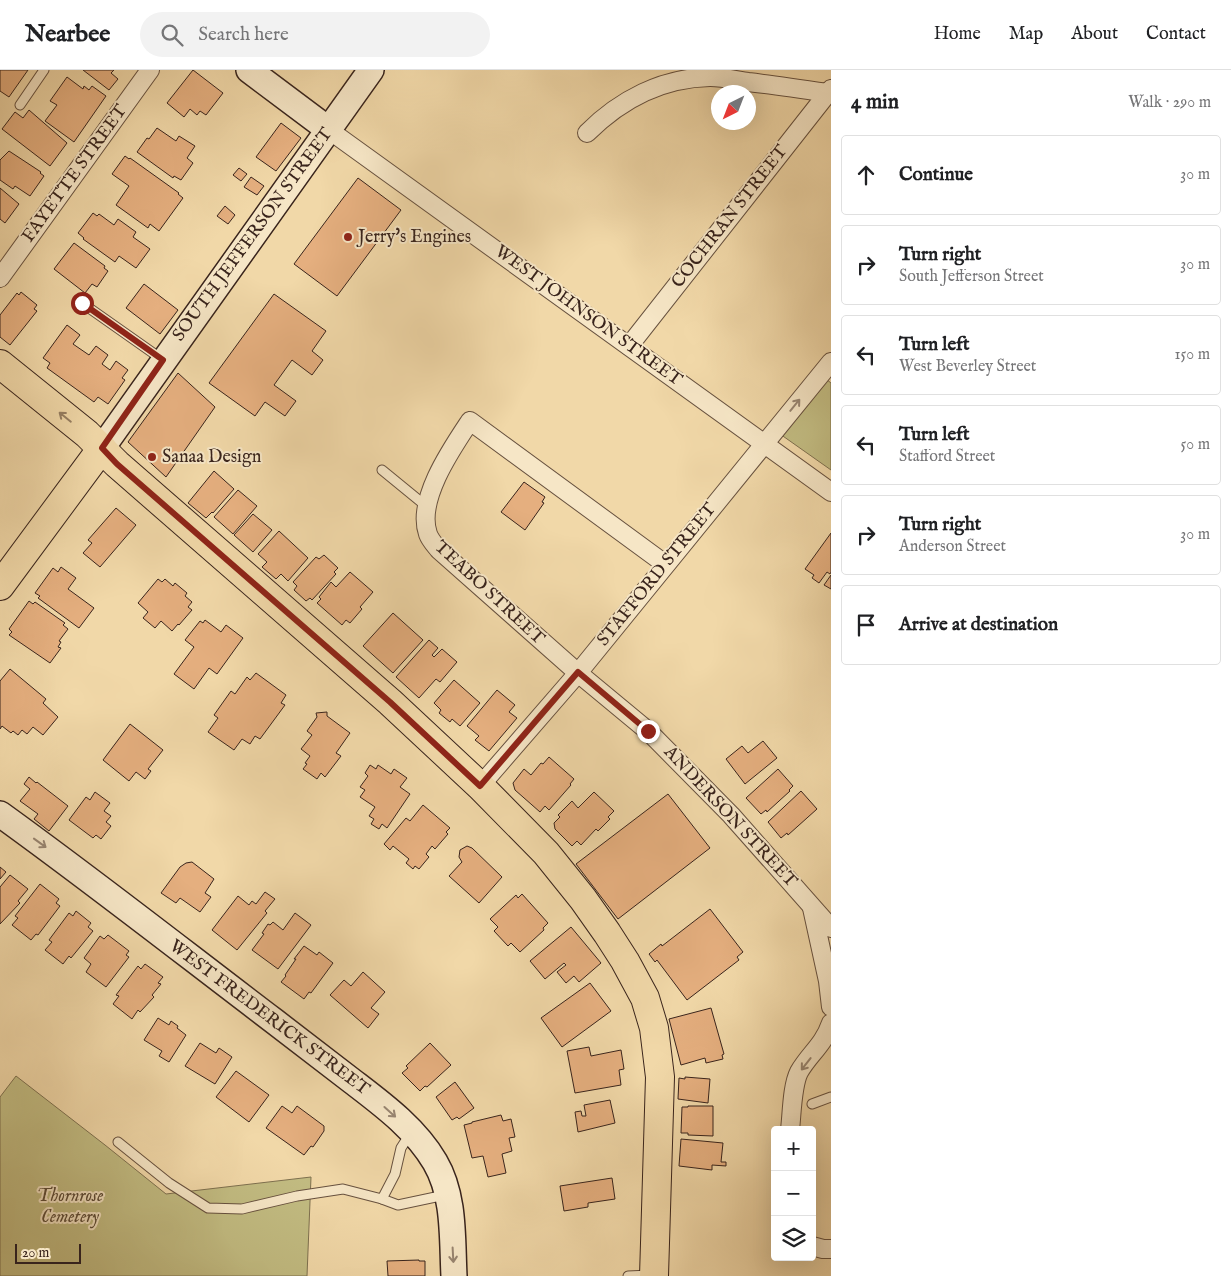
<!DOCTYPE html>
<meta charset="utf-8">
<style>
:root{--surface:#fff;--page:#f2f2f2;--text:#202124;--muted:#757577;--line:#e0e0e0}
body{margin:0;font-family:"IM FELL English",serif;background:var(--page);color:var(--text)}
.controls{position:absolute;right:15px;bottom:15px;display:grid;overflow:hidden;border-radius:5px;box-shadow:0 5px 20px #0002}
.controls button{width:45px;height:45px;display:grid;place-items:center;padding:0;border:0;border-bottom:1px solid var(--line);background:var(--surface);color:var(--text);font:25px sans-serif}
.compass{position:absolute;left:711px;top:15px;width:45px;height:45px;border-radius:50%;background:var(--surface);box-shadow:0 5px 20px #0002;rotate:222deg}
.scale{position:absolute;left:15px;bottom:12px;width:66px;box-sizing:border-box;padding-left:5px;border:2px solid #39241c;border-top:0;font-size:14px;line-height:18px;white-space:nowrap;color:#39241c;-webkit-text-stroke:4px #f6e6c6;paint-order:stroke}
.stop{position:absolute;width:15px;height:15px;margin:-11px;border:4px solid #8f2418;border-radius:50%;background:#fff}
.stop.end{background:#8f2418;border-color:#fff;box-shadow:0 1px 5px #0008}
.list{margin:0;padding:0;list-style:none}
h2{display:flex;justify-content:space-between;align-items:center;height:65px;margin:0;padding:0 20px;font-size:21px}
h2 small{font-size:16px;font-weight:400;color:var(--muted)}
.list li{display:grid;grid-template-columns:32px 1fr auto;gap:15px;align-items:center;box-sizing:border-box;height:80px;margin:0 10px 10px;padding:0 10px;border:1px solid var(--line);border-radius:5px}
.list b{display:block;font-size:19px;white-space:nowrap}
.list p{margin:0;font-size:16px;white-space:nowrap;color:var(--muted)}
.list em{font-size:16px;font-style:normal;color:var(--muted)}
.icon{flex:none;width:28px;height:28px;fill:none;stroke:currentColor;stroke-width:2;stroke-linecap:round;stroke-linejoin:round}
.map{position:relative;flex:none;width:831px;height:1206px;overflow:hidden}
header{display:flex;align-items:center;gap:30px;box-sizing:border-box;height:70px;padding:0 25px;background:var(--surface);border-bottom:1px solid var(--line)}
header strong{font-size:24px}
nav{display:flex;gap:28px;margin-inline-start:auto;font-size:18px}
.search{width:350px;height:45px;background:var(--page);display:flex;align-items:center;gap:12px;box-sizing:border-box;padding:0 18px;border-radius:28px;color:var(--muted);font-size:19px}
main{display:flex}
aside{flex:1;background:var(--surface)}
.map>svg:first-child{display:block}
</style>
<header>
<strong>Nearbee</strong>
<div class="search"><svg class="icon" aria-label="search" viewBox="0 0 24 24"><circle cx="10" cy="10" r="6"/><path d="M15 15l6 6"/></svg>Search here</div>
<nav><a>Home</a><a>Map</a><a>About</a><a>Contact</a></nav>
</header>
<main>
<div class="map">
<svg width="831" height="1206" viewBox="0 0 831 1206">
<rect width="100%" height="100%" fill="#f1d8a8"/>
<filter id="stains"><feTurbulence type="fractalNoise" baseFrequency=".004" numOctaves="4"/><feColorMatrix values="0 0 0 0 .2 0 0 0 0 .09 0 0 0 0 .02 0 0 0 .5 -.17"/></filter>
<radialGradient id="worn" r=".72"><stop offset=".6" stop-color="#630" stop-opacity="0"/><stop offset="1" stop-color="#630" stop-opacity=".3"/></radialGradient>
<g fill="#c2bc82" stroke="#7e704f">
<polygon points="826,309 831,313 831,400 780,364"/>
<polygon points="16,1006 105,1075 166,1124 311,1107 307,1206 0,1206 0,1027"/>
</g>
<g fill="#e5af7f" stroke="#39241c">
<polygon points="0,0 28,0 9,27 0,21"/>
<polygon points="83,0 114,0 111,3 118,9 109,20"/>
<polygon points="193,0 223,23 206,45 200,41 197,45 190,39 184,47 167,33"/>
<polygon points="67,7 83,19 84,16 89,20 92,16 106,26 74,72 45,51 57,35 50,31"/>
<polygon points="29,40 67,73 50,96 2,59 15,42 23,48"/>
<polygon points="281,53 301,68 276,101 256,87"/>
<polygon points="157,58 176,71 179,66 195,76 187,88 193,93 181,110 174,106 173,108 137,82 147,68 149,69"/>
<polygon points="9,81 41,102 40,103 44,106 30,126 15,116 13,119 0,110 0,90"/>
<polygon points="125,86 129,89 130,88 179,123 178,124 183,128 159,161 150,154 148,158 116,135 129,116 112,104"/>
<polygon points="239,98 247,104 241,111 233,105"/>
<polygon points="251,107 264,116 257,125 244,117"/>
<polygon points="358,108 401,140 337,226 294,194"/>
<polygon points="0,118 19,134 5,153 0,149"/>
<polygon points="225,136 235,145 228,154 217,146"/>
<polygon points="93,143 97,146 99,144 114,155 118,149 136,162 133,167 150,179 136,198 119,186 115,192 83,169 84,168 78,163"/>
<polygon points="74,173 105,196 104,198 108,201 97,217 92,214 85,223 54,199"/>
<polygon points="144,214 178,240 160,264 126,238"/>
<polygon points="21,222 37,235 34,239 37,241 10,275 0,267 0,245 17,223 19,225"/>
<polygon points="274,224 326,261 312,281 323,290 312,305 292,290 274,315 296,331 285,346 265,332 255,346 209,313"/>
<polygon points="67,255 80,265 73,274 89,285 96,276 108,285 102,294 110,300 116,291 128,300 122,308 125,310 108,334 98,327 94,332 47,298 50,293 43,288"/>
<polygon points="178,303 215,337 166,407 128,372"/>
<polygon points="214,401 234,419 213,443 212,442 206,448 188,433"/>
<polygon points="524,412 545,427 542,432 544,433 525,460 501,442"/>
<polygon points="238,420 257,436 233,464 214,447"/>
<polygon points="116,438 136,455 100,497 83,483 92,473 88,470"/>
<polygon points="253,444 272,460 253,482 234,465"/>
<polygon points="279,461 308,488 288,511 281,504 276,509 262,497 267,492 258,484"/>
<polygon points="831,463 831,502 830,504 827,502 819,513 812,508 814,505 805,499"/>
<polygon points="324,485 338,498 334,502 336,504 312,530 310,528 306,531 294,520 297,516 293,512 316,487 319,489"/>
<polygon points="61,497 76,508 68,519 94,538 79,558 38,528 40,526 35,523 53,498 58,502"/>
<polygon points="350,502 373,522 360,537 362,539 350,553 346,550 342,555 317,533 321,529 319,527 331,512 336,517"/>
<polygon points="831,505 831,519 824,515"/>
<polygon points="158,509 162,512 165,509 173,516 175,513 187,523 185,526 192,532 188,537 192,540 179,555 178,554 172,561 161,551 155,558 143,548 148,542 138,533"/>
<polygon points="29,531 33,534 35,532 65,553 63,555 68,559 59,571 61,572 58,577 61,578 50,593 9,565 12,562 9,559"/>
<polygon points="393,543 423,570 393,603 363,576"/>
<polygon points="205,550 221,562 226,555 243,568 217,604 209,598 194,619 174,604 194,577 185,570 200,551 203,553"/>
<polygon points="429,570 438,578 432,585 434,587 442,579 457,592 440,612 436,609 419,628 396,607"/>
<polygon points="10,599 46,629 43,633 58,647 43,665 33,657 27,664 22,660 18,665 13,661 11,663 2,656 0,659 0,611"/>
<polygon points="256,603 286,625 281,633 285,635 260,669 255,666 250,674 242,669 234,680 208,662 218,648 214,645 231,621 235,624 247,607 250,610"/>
<polygon points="454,610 480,633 460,656 452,649 450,652 439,643 441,640 434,633"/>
<polygon points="497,620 515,635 509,642 517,648 489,681 475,670 479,666 467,656"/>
<polygon points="327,642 327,646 350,663 336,683 341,686 325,707 321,703 317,709 303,699 307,694 305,693 310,686 301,679 312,665 307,661 317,647 316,643"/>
<polygon points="130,654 163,680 148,699 151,701 145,709 136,702 129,711 103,690"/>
<polygon points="763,671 777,688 745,714 726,689 742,676 748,683"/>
<polygon points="549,687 574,709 570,714 571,715 549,740 545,736 540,742 515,720 513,713 524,699 531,705 541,693 543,694"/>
<polygon points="370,695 376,699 378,695 391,704 394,699 407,708 400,717 410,724 387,758 382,754 379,759 371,754 374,749 369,746 375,737 360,727 365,720 360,717 368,706 365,703"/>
<polygon points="778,699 793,716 789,720 790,721 767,742 766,740 761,744 746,728"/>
<polygon points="29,707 36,713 37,712 68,736 49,761 34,749 38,744 20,731 30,719 24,714"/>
<polygon points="801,721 817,739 788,765 787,763 781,768 768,752"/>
<polygon points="95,722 110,733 104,741 111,746 106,752 111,756 101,769 96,765 93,768 69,750 86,727 90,730"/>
<polygon points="594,722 614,741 608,747 610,749 598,761 596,759 581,775 577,771 572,776 555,759 554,753 560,747 558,745 572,731 578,738"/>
<polygon points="668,724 710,778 618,849 576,794"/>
<polygon points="423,735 450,758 446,762 448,764 435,779 432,776 426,784 429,787 419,799 415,796 413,799 406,793 409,789 393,776 390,780 384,774 406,748 410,751"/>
<polygon points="467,776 472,778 502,807 479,833 449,806 462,792 459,787 460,780"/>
<polygon points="192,792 214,809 205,823 211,827 200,842 180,828 176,833 161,823 180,797 186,793"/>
<polygon points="0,797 6,802 0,809"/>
<polygon points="10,805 28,819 18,831 20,833 0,854 0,817"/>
<polygon points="40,814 59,829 56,833 60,836 38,865 36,864 31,870 12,855 18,848 15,846"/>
<polygon points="265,822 275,829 265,841 267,843 237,880 212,860 238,826 249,835 252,831 256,834"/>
<polygon points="522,824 548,853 543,858 544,860 520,882 511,873 508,876 494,861 498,857 490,849 516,825 518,828"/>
<polygon points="710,839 743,882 737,887 739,890 687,930 657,890 655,892 649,884 661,874 662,876"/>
<polygon points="76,841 91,853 88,857 93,861 71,888 69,886 63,894 45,880 52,872 49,870 69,843 73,846"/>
<polygon points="295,843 311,855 278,899 252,880 264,864 262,863 268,854 270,855 273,852 283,860"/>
<polygon points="571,857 601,893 579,912 574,906 566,913 557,902 566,895 564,893 545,909 530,891"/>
<polygon points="108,865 129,881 126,885 129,887 106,917 86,902 91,894 84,888 100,866 104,869"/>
<polygon points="304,876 317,885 319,882 333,893 311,923 309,922 304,929 281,912 286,906 285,905 296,889 294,889"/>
<polygon points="145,894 163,907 158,913 161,914 152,925 154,927 140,942 138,940 132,949 113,934 119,926 116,925 138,896 141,899"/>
<polygon points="363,902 385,922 371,938 379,944 368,958 330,925 344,910 351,916"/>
<polygon points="590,913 611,941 562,977 541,948"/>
<polygon points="711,938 724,984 722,985 723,989 706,993 705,988 681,995 669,949"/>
<polygon points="158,948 169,955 171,951 178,956 177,958 186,965 169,992 159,986 162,981 144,970"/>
<polygon points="200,973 216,983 219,978 232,987 215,1014 185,996"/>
<polygon points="430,973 451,995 427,1017 425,1016 420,1021 402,1003 408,998 406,996"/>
<polygon points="589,977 591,986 621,980 624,999 619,1000 621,1015 575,1023 567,981"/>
<polygon points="236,1001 269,1025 249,1052 216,1027"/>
<polygon points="685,1007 710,1009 708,1033 678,1029 679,1008 685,1009"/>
<polygon points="455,1012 474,1038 459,1049 457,1047 452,1050 436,1027"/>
<polygon points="610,1030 615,1053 578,1062 575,1042 581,1041 582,1046 586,1046 584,1035"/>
<polygon points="282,1036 292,1043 297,1036 324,1056 324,1061 313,1077 311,1076 304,1085 266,1058"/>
<polygon points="688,1036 713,1036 713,1066 688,1065 688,1063 681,1063 682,1037 688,1037"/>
<polygon points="501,1045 503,1051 511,1049 515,1067 509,1068 512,1081 502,1084 506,1103 488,1107 483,1086 472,1088 464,1055 472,1053 472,1052"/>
<polygon points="681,1069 723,1073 721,1092 726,1092 726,1096 712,1095 712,1100 679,1096"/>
<polygon points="612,1108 615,1129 588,1133 588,1137 564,1141 560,1116"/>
<polygon points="419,1190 419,1191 425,1191 425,1206 388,1206 387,1191"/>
</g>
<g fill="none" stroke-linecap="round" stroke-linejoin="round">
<defs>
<g id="lane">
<polyline points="20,35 44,0"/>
<polyline points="82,233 163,290"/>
<polyline points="382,400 426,436"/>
<polyline points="812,1034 831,1027"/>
<polyline points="118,1072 169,1113 208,1138 242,1139 297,1126 343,1119 382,1129 395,1104 401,1078 410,1064"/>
<polyline points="382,1129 398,1135 445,1125"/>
<polyline points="628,1206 650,1205"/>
</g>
<g id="street">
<polyline points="329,60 831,422"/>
<path d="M587 63C620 30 662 8 710 7 722 7 735 10 748 12 774 15 801 19 828 23"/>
<polyline points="0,208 150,0"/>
<polyline points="629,276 831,19"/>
<path d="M665 494 470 351C452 378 416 430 428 464 430 470 435 475 439 480L578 603 648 661 731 745 831 858"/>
<polyline points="480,716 578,603 831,292"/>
<polyline points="812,838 828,911 831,937"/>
<path d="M790 1060C792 1043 792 1016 799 1002 810 983 823 976 831 953"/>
<polyline points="812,1176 823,1179 831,1179"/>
</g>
<g id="secondary">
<polyline points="249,0 329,60"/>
<polyline points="102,378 371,0"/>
<path d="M0 744C93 811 183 882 274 951 300 971 326 991 352 1011 382 1034 415 1058 435 1092 455 1126 452 1168 454 1206"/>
</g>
<g id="primary">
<polyline points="0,294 87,364 117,394 390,632 480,716 546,783 583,829 607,863 625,891 645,928 654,958 660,1007 654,1206"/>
<polyline points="0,516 102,378"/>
</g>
</defs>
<use href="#lane" stroke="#67513f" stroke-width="11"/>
<use href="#street" stroke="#67513f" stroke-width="20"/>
<use href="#secondary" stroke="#39241c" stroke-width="28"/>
<use href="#primary" stroke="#39241c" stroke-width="30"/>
<use href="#lane" stroke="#f6e6c6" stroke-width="9"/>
<use href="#street" stroke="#f6e6c6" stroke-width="18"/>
<use href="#secondary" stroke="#f6e6c6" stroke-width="25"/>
<use href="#primary" stroke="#f1d8a8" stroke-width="28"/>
</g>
<defs><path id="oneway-shaft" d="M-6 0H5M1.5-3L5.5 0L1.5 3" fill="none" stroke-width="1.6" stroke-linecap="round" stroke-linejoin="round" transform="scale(1.25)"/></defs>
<g stroke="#988571">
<use href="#oneway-shaft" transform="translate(795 335) rotate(-51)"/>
<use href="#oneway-shaft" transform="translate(40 773) rotate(36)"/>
<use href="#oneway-shaft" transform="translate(806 994) rotate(128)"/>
<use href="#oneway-shaft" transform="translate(390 1042) rotate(42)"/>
<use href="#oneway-shaft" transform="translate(453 1185) rotate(87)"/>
</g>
<use stroke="#957e62" href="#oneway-shaft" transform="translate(65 347) rotate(-141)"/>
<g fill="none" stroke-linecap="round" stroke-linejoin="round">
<polyline stroke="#8f2418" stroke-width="6" points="82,233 163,290 102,378 117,394 390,632 480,716 578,602 648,661"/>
</g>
<g fill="#8f2418" stroke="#f6e6c6" stroke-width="2">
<circle cx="348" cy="167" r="5"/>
<circle cx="152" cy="387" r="5"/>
</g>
<g text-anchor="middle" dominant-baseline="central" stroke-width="4" stroke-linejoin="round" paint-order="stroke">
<g font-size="18" fill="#39241c" stroke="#f6e6c6">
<text transform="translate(75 104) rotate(-54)">FAYETTE STREET</text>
<text transform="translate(730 147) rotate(-52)">COCHRAN STREET</text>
<text transform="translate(253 165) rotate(-54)">SOUTH JEFFERSON STREET</text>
<text transform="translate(588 246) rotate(36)">WEST JOHNSON STREET</text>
<text transform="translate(657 505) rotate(-51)">STAFFORD STREET</text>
<text transform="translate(489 523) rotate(43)">TEABO STREET</text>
<text transform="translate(730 747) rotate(47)">ANDERSON STREET</text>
<text transform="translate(269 948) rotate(37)">WEST FREDERICK STREET</text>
</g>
<g font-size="18" fill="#39241c" stroke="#f6e6c6" text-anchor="start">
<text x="358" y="167">Jerry's Engines</text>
<text x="162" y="387">Sanaa Design</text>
</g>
<g font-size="18" font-style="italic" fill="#5b4a36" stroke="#f6e6c6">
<text x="70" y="1126">Thornrose<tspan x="70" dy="21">Cemetery</tspan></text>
</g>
</g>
<rect width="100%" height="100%" filter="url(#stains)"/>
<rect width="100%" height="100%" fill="url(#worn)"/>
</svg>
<div class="controls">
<button>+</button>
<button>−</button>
<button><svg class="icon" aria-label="layers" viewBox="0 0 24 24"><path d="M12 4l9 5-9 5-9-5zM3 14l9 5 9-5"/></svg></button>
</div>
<svg class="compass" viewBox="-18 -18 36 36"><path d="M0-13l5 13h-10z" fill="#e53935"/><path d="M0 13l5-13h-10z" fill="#757577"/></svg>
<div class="scale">20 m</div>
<div class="stop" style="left:82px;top:233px"></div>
<div class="stop end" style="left:648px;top:661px"></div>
</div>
<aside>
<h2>4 min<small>Walk · 290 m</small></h2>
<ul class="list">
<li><svg class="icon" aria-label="ahead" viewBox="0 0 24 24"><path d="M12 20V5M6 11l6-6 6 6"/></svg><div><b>Continue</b></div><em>30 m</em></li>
<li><svg class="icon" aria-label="right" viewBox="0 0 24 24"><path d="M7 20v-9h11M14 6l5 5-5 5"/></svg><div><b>Turn right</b><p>South Jefferson Street</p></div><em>30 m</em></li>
<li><svg class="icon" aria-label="left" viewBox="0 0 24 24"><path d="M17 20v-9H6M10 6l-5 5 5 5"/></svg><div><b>Turn left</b><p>West Beverley Street</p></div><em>150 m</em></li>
<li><svg class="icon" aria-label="left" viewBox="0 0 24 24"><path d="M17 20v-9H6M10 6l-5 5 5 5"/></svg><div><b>Turn left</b><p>Stafford Street</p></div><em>50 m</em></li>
<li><svg class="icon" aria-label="right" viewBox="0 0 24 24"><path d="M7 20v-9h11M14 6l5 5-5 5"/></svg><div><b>Turn right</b><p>Anderson Street</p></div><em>30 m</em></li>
<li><svg class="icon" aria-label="arrive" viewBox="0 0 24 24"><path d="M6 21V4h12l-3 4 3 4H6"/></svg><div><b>Arrive at destination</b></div></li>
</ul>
</aside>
</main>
